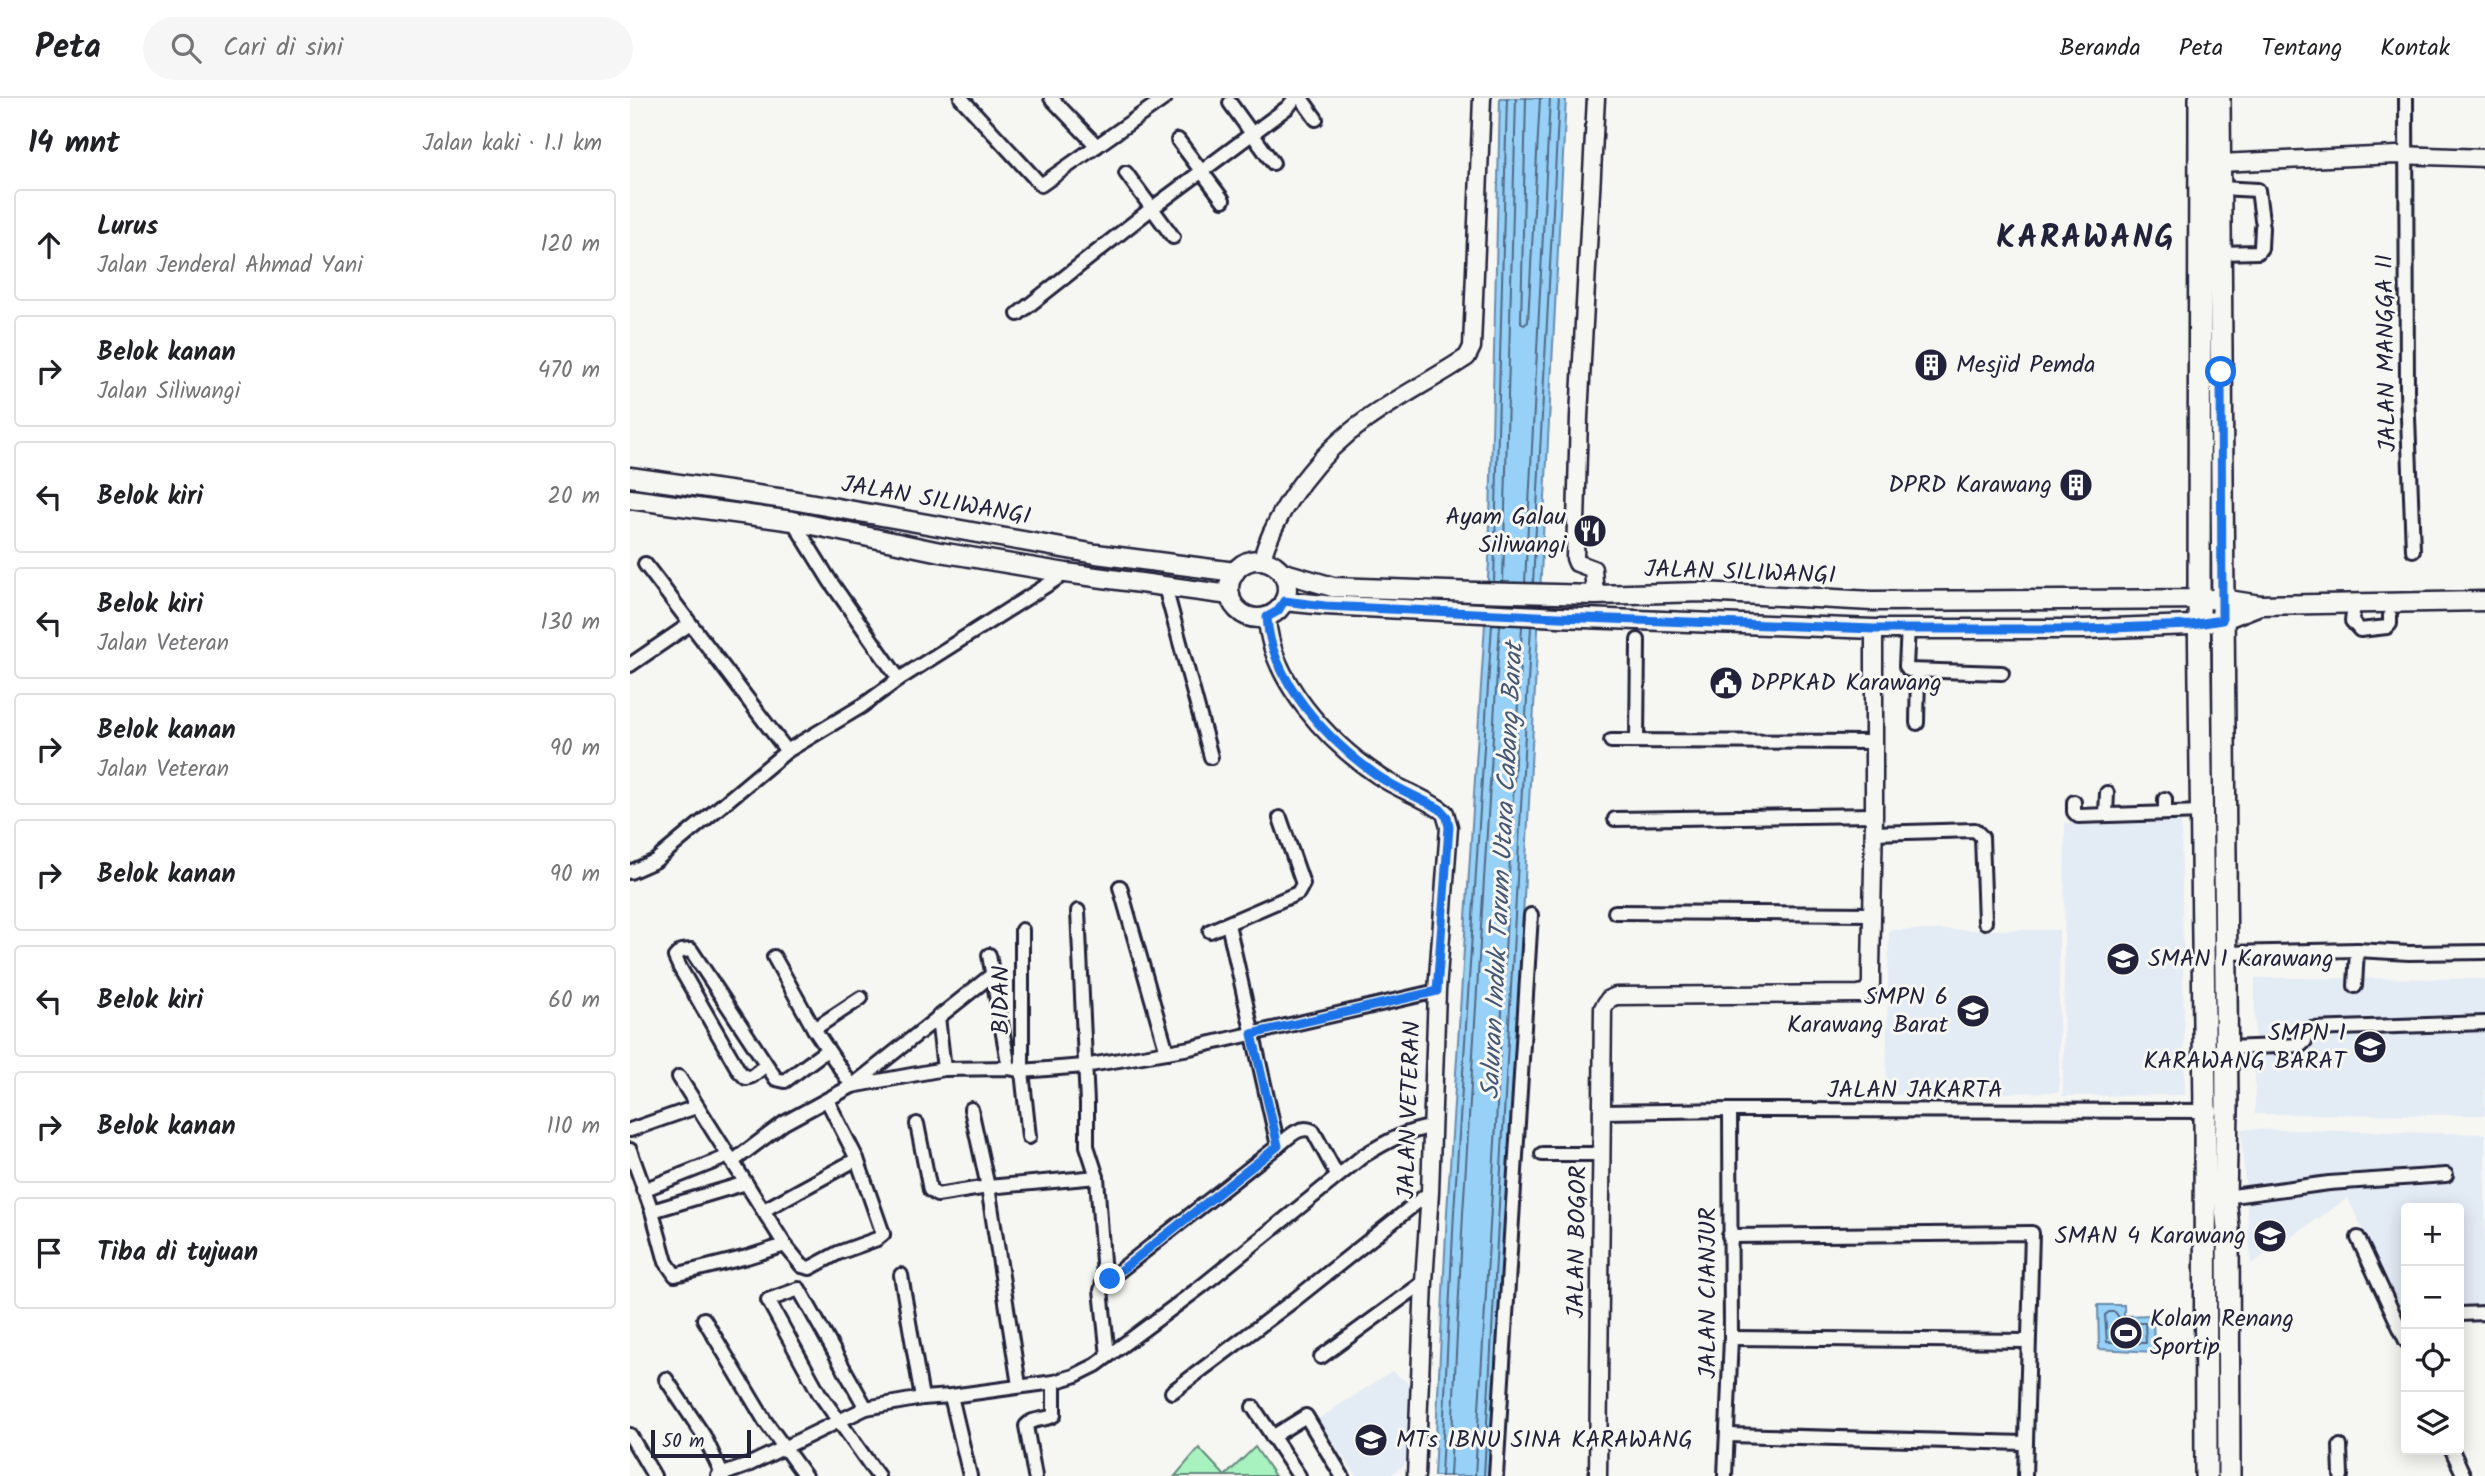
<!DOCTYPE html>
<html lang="id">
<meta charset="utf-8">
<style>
:root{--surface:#fff;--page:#f6f6f6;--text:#202124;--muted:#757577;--line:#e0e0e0}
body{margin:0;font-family:Kalam,sans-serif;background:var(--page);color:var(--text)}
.controls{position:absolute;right:21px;bottom:21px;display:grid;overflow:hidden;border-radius:7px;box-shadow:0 4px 18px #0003}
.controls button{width:63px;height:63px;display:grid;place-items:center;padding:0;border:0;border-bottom:2px solid var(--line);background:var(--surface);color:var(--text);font:35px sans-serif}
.scale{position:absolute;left:21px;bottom:18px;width:100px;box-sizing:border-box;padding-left:7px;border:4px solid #22223b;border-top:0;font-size:19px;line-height:24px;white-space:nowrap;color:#22223b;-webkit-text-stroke:5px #f6f6f2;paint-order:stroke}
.stop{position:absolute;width:21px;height:21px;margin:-16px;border:5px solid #1a73e8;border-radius:50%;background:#fff}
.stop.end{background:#1a73e8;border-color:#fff;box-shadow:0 2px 7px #0008}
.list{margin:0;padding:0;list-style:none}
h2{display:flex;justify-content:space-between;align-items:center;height:91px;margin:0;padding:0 28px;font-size:30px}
h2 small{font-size:23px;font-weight:400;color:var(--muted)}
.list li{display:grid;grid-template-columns:46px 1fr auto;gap:21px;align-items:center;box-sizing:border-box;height:112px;margin:0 14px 14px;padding:0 14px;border:2px solid var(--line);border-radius:7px}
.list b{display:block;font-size:26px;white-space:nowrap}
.list p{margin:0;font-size:23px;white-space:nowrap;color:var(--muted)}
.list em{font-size:23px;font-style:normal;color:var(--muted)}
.icon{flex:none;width:38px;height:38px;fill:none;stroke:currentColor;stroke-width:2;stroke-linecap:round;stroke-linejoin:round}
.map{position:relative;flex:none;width:1855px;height:1378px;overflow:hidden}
header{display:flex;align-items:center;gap:42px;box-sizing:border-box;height:98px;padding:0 35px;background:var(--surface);border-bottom:2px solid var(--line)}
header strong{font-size:33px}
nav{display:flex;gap:38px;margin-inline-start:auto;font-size:24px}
.search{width:490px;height:63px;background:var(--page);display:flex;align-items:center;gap:18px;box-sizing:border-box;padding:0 24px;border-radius:38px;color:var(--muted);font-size:26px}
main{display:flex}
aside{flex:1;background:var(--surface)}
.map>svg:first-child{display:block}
</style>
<header>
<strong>Peta</strong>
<div class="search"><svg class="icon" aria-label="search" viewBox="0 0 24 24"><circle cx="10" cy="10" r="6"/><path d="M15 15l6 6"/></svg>Cari di sini</div>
<nav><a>Beranda</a><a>Peta</a><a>Tentang</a><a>Kontak</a></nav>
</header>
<main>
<aside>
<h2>14 mnt<small>Jalan kaki · 1.1 km</small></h2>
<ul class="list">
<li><svg class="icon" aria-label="ahead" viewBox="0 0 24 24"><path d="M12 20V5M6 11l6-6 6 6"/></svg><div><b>Lurus</b><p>Jalan Jenderal Ahmad Yani</p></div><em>120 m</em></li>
<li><svg class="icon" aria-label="right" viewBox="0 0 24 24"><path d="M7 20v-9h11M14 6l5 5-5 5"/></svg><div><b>Belok kanan</b><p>Jalan Siliwangi</p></div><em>470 m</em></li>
<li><svg class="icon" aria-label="left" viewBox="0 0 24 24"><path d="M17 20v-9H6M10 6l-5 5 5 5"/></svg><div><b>Belok kiri</b></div><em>20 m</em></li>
<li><svg class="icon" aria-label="left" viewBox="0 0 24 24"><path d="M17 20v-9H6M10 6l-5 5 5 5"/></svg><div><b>Belok kiri</b><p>Jalan Veteran</p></div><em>130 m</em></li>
<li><svg class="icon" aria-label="right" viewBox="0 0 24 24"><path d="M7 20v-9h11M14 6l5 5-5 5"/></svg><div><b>Belok kanan</b><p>Jalan Veteran</p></div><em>90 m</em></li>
<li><svg class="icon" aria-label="right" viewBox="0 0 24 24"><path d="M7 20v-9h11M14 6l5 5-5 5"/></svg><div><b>Belok kanan</b></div><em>90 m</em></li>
<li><svg class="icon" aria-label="left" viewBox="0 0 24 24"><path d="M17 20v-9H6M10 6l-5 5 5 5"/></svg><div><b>Belok kiri</b></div><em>60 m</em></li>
<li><svg class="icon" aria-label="right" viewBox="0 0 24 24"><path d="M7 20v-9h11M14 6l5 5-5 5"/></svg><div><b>Belok kanan</b></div><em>110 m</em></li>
<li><svg class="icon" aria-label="arrive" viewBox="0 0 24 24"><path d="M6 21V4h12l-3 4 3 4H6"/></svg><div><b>Tiba di tujuan</b></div></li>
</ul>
</aside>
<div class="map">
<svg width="1855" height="1378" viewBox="0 0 1855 1378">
<rect width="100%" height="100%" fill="#f6f6f2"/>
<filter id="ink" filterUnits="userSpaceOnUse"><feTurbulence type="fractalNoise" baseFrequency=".0143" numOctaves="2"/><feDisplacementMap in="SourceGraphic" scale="14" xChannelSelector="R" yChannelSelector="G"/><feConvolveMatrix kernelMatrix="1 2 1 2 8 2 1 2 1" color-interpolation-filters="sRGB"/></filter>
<g filter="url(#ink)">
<g fill="#e3ebf5">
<polygon points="1551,723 1555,997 1433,998 1435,725"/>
<polygon points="1259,832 1429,832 1429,994 1256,997"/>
<polygon points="1625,880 1855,881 1855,1017 1625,1016"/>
<polygon points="1611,1031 1855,1036 1855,1209 1829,1210 1829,1110 1776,1110 1776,1212 1770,1212 1718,1100 1621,1166"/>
<polygon points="762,1273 784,1290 780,1363 759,1378 727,1378 687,1322"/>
</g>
<polygon fill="#a8f2c0" stroke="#658a7e" stroke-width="2" points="625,1349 645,1378 545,1378 569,1350 595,1378"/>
<g fill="#97d1f7" stroke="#688bac" stroke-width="2">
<polygon points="870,0 936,0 882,1028 860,1378 804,1378 817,1114 859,464"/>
<polygon points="1468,1207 1494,1207 1494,1218 1523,1217 1524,1254 1469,1251"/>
</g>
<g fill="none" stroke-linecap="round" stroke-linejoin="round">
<g stroke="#516886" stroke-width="2">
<polyline points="896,0 891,224 894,227 898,224 910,0"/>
<polyline points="864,484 877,0"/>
<polyline points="873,484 886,0"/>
<polyline points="895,485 920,0"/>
<polyline points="903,485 929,0"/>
<polygon points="1479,1214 1485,1214 1493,1225 1515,1225 1516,1245 1477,1244 1475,1217"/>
<polyline points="811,1378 824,1114 862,526"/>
<polyline points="820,1378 833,1115 870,527"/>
<polyline points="845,1378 866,1027 892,528"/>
<polyline points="854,1378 901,528"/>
</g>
<defs>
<g id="minor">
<polyline points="331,0 411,87 535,0"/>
<polyline points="421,0 467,48"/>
<polyline points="671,0 686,21"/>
<polyline points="1776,0 1777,293 1783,452"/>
<polyline points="600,5 643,65"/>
<polyline points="548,42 593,102"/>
<polyline points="496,75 543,139"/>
<polyline points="1589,90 1628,92 1632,122"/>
<polyline points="1589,155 1628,154 1631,150 1632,129"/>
<polyline points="388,216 521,111 658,9 665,0"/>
<polyline points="163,423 200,483 269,581"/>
<polyline points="15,466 157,653"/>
<polyline points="535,489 581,659"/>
<polyline points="1724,506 1722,523 1730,532 1757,529 1760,526 1760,518"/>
<polyline points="1278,529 1276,568 1279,572 1372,575"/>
<polyline points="0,567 60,526"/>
<polyline points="1287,625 1288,573"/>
<polyline points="981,643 1243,644"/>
<polyline points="1007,643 1008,542"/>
<polyline points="1535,701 1535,715"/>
<polyline points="1444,704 1444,714 1448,718 1573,714"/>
<polyline points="1476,716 1477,695"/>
<polyline points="985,721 1244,717"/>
<polyline points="1243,735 1345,732 1352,739 1355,824"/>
<polyline points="0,774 25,763 157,653 232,608 269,581 436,475"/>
<polyline points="490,789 537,954"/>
<polyline points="985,814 1242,816"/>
<polyline points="598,826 648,1048"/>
<polyline points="392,832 392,973 399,1039"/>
<polyline points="580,833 668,795 673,786 650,720"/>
<polyline points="1596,855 1727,852 1779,855 1855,854"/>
<polyline points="359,857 379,970"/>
<polyline points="144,859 184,931 222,988 314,971 379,970 392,973 454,968 560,950 807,893"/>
<polyline points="1725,888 1727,852"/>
<polyline points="308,919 314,971"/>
<polyline points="184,931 231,900"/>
<polyline points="1597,950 1671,947 1675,943 1677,933 1680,931 1855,925"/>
<polyline points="136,967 122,978 116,980 109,973 50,870 45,859 51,853 61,852 146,981 155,983 197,952"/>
<polyline points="49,979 155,1147 172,1168 180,1170 208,1155 247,1141 253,1136 227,1061 197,1002"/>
<polyline points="341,1011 358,1089 389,1287"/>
<polyline points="972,1014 1100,1012 1581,1013"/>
<polyline points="287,1026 300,1092 307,1097 358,1089 467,1079 457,1048 457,1005 448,813"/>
<polyline points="0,1032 66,1009"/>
<polyline points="0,1052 22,1113 36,1164 45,1177 117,1159 155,1147"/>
<polyline points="912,1056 972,1056"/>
<polyline points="102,1064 154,1025 222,988 363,876"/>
<polyline points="467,1079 474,1178 472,1189"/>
<polyline points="13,1092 99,1058"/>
<polyline points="1595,1099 1699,1085 1816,1077"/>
<polyline points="134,1112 227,1061"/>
<polyline points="22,1113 116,1085"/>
<polyline points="1099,1138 1402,1135 1395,1378"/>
<polyline points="1728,1140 1776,1243"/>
<polyline points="271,1177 292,1300"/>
<polyline points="1829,1216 1855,1215"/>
<polyline points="74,1221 135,1323 175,1378"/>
<polyline points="1101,1240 1398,1243"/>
<path d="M478 1258 471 1192 479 1181 648 1048C658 1040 670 1026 683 1033L707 1077"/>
<polyline points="691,1259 794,1184"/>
<polyline points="36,1281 74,1338 93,1378"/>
<polyline points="542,1294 663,1203 800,1094"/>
<polyline points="321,1298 340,1378"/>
<polyline points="623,1309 669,1378"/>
<polyline points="236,1310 169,1191 138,1202 189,1295 248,1378"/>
<polyline points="0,1337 24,1378"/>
<polyline points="1098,1337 1396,1345"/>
<polyline points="642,1339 676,1318 712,1378"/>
<polyline points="1710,1348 1711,1378"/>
<polyline points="1822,1352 1834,1378"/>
<path d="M88 1378 116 1368 236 1310 292 1300 321 1298 424 1284 444 1278 466 1267 572 1188 733 1058C756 1044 775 1033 802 1029"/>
<path d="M405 1378 396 1328C403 1319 415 1323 424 1317V1284"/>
<polyline points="866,1378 901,817"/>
<polyline points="1095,1378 1101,1240 1100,1012"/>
</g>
<g id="tertiary">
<polyline points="1589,65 1767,57 1855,60"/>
<path d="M631 463C648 407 689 355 736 322 768 299 804 281 837 259L842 249 852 0"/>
<polyline points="965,497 963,471 947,465 945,460 949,319 966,0"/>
<path d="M637 519C640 582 698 644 749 678 769 692 795 699 815 715L819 729 807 893 800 1094 794 1184 786 1378"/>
<polyline points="968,1378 973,910 979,901 986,898 1229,896 1237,894 1241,886 1241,872 1244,717 1244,531"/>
</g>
<g id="secondary">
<polyline points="0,379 162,402 466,456 605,474"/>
<polyline points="0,401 163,423 310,454 436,475 600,497"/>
<circle cx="628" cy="491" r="29"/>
<polyline points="651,474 703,489 846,494 965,497 1072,494 1242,503 1592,501 1630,507 1855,503"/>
<polyline points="654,503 695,507 928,519 1244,531 1455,531 1561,527 1592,522 1630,507"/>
</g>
<g id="primary">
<polyline points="1570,0 1569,501 1575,1013 1576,1378"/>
<polyline points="1589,0 1597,1012 1595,1099 1598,1130 1599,1378"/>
</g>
</defs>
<use href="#minor" stroke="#22223b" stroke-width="18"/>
<use href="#tertiary" stroke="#22223b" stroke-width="21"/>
<use href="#secondary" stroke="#22223b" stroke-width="23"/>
<use href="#primary" stroke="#22223b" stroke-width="26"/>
<use href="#minor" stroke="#f6f6f2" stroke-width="12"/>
<use href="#tertiary" stroke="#f6f6f2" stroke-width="16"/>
<use href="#secondary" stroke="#f6f6f2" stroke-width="18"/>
<use href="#primary" stroke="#f6f6f2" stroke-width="21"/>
</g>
</g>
<g fill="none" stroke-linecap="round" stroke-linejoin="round" filter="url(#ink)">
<path stroke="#1a73e8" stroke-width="9" d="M480 1181 648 1048 622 936 807 893 819 729 817 719 810 711C790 700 767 691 748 678 698 643 640 582 637 519L648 513 654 503 695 508 928 519 1244 531H1455L1561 527 1592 522 1591 274"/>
</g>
<defs>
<symbol id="building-disc" viewBox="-11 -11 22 22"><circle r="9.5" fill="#22223b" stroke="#f6f6f2"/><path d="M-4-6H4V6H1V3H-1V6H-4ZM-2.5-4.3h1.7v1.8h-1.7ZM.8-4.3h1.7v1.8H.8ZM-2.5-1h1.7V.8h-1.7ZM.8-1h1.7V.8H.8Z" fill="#fff"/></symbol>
<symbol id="restaurant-disc" viewBox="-11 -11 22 22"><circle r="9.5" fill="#22223b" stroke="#f6f6f2"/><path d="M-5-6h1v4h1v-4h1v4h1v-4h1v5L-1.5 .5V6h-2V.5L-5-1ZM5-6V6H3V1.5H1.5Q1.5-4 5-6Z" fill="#fff"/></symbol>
<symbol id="civic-disc" viewBox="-11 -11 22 22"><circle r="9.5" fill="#22223b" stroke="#f6f6f2"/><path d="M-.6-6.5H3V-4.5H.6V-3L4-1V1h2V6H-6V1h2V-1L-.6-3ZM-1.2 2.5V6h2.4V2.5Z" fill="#fff"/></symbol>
<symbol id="school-disc" viewBox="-11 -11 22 22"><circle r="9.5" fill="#22223b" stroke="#f6f6f2"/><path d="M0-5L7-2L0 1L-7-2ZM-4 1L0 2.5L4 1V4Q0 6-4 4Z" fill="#fff"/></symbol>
<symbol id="stadium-disc" viewBox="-11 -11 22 22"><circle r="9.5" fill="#22223b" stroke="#f6f6f2"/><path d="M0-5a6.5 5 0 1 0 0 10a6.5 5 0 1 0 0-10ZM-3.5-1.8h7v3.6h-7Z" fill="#fff"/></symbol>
</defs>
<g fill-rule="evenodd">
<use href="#building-disc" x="1282" y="248" width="38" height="38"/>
<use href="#building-disc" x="1427" y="368" width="38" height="38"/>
<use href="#restaurant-disc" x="941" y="414" width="38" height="38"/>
<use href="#civic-disc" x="1077" y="566" width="38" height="38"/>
<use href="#school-disc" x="1474" y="842" width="38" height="38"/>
<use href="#school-disc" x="1324" y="894" width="38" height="38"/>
<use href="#school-disc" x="1721" y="930" width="38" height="38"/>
<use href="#school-disc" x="1621" y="1119" width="38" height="38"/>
<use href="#stadium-disc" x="1477" y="1216" width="38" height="38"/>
<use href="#school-disc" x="722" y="1323" width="38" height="38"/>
</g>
<g text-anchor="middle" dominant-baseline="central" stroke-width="6" stroke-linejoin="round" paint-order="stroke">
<g font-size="24" fill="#22223b" stroke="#f6f6f2">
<text transform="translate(1757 255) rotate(-91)">JALAN MANGGA II</text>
<text transform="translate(306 403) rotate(10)">JALAN SILIWANGI</text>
<text transform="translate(1110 475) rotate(2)">JALAN SILIWANGI</text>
<text transform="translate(371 902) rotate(-90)">BIDAN</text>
<text x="1285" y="992">JALAN JAKARTA</text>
<text transform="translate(780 1012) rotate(-88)">JALAN VETERAN</text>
<text transform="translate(948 1144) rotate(-89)">JALAN BOGOR</text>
<text transform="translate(1078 1195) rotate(-90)">JALAN CIANJUR</text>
</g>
<g font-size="24" fill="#22223b" stroke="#f6f6f2" text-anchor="start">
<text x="1326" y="267">Mesjid Pemda</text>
<text x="1422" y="387" text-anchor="end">DPRD Karawang</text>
<text x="936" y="419" text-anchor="end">Ayam Galau<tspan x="936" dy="28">Siliwangi</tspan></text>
<text x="1120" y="585">DPPKAD Karawang</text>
<text x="1518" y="861">SMAN 1 Karawang</text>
<text x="1318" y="899" text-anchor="end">SMPN 6<tspan x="1318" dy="28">Karawang Barat</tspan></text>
<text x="1716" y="935" text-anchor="end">SMPN 1<tspan x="1716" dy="28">KARAWANG BARAT</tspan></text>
<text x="1616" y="1138" text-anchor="end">SMAN 4 Karawang</text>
<text x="1520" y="1221">Kolam Renang<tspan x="1520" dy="28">Sportip</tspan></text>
<text x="766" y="1342">MTs IBNU SINA KARAWANG</text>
</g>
<g font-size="26" font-style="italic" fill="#455773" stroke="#f6f6f2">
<text transform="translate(873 773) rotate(-87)">Saluran Induk Tarum Utara Cabang Barat</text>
</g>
<g font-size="32" font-weight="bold" letter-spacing="2" fill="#22223b" stroke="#f6f6f2">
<text x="1456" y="140">KARAWANG</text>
</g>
</g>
</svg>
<div class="controls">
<button>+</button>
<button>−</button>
<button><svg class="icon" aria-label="locate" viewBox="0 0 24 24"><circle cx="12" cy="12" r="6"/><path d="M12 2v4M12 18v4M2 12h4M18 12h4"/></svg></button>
<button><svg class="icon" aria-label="layers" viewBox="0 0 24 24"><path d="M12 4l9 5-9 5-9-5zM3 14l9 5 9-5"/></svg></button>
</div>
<div class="scale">50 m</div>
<div class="stop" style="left:1591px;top:274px"></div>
<div class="stop end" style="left:480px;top:1181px"></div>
</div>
</main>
